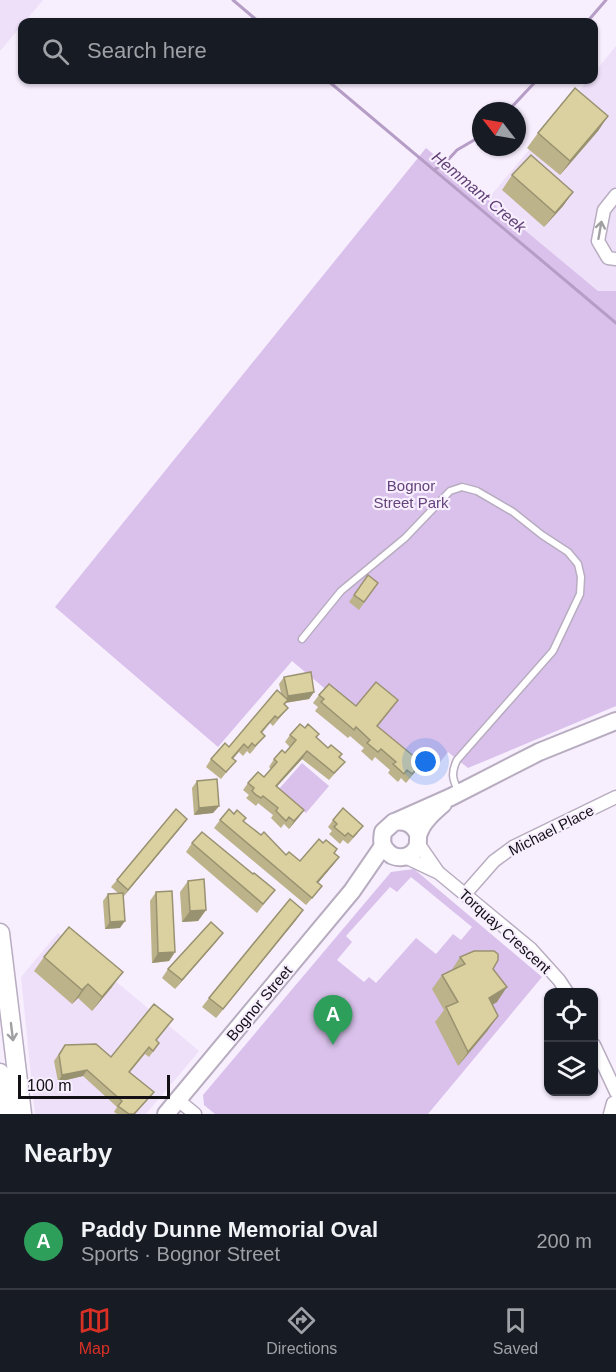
<!DOCTYPE html>
<meta charset="utf-8">
<style>
:root{--surface:#171b24;--page:#242831;--text:#f1f3f6;--muted:#9ea1a6;--line:#363941;--accent:#d93025}
body{margin:0;font-family:Arial,sans-serif;background:var(--page);color:var(--text)}
.controls{position:absolute;right:18px;bottom:18px;display:grid;overflow:hidden;border-radius:12px;box-shadow:0 2px 4px #0004}
.controls button{width:54px;height:54px;display:grid;place-items:center;padding:0;border:0;border-bottom:2px solid var(--line);background:var(--surface);color:var(--text);font:30px sans-serif}
.compass{position:absolute;left:472px;top:102px;width:54px;height:54px;border-radius:50%;background:var(--surface);box-shadow:0 2px 4px #0004;rotate:301deg}
.scale{position:absolute;left:18px;bottom:15px;width:152px;box-sizing:border-box;padding-left:6px;border:3px solid #120f15;border-top:0;font-size:16px;line-height:21px;white-space:nowrap;color:#120f15;-webkit-text-stroke:4px #f7eefe;paint-order:stroke}
.you{position:absolute;left:426px;top:762px;width:21px;height:21px;margin:-15px;border:4px solid #fff;border-radius:50%;background:#1a73e8;box-shadow:0 0 0 9px #1a73e833}
.badge{display:grid;place-items:center;width:39px;height:39px;border-radius:50%;background:var(--accent);color:#fff;font-size:20px;font-weight:700}
.pin{position:absolute;translate:-50% -50px;filter:drop-shadow(0 2px 3px #0008)}
.pin::after{content:'';position:absolute;top:32px;width:21px;height:18px;background:inherit;clip-path:polygon(0 0,100% 0,50% 100%)}
.list{margin:0;padding:0;list-style:none}
h2{display:flex;justify-content:space-between;align-items:center;height:78px;margin:0;padding:0 24px;font-size:26px}
h2 small{font-size:20px;font-weight:400;color:var(--muted)}
.list li{display:grid;grid-template-columns:39px 1fr auto;gap:18px;align-items:center;box-sizing:border-box;height:96px;padding:0 24px;border-top:2px solid var(--line)}
.list b{display:block;font-size:22px;white-space:nowrap}
.list p{margin:0;font-size:20px;white-space:nowrap;color:var(--muted)}
.list em{font-size:20px;font-style:normal;color:var(--muted)}
.icon{flex:none;width:33px;height:33px;fill:none;stroke:currentColor;stroke-width:2;stroke-linecap:round;stroke-linejoin:round}
.map{position:relative;flex:none;width:616px;height:1114px;overflow:hidden}
.search{position:absolute;background:var(--surface);box-shadow:0 2px 4px #0004;left:18px;right:18px;top:18px;height:66px;display:flex;align-items:center;gap:15px;box-sizing:border-box;padding:0 21px;border-radius:12px;color:var(--muted);font-size:22px}
.sheet{height:174px;background:var(--surface)}
nav{display:flex;justify-content:space-around;align-items:center;box-sizing:border-box;height:84px;border-top:2px solid var(--line);background:var(--surface);font-size:16px;color:var(--muted)}
nav a{display:grid;justify-items:center;gap:3px}
nav .on{color:var(--accent)}
.map>svg:first-child{display:block}
</style>
<div class="map">
<svg width="616" height="1114" viewBox="0 0 616 1114">
<rect width="100%" height="100%" fill="#f7eefe"/>
<g fill="#efe0fa">
<polygon points="0,0 43,0 0,51"/>
<polygon points="616,46 616,291 598,291 487,200 588,80 594,80 594,73"/>
<polygon points="58,933 199,1051 146,1114 35,1114 21,977"/>
</g>
<g fill="#d9c1eb" fill-rule="evenodd">
<polygon points="426,148 598,291 616,291 616,706 468,768 448,752 429,776 292,661 218,747 55,607"/>
<polygon points="302,763 329,786 306,813 279,789"/>
<path d="M414 869 542 977 428 1114H215L204 1105 203 1095 391 872ZM411 877 472 927 461 940 453 934 436 954 416 938 376 983 369 977 364 982 337 960 352 942 346 936 390 887 397 892Z"/>
</g>
<g fill="none" stroke-linecap="round" stroke-linejoin="round">
<g stroke="#b59dc6" stroke-width="3">
<polyline points="233,0 259,22"/>
<polyline points="587,22 606,0"/>
<polyline points="327,80 616,323"/>
<polyline points="508,111 537,80"/>
<polyline points="434,170 446,162 457,150 481,136"/>
</g>
<defs>
<path id="lane" d="M302 639 341 591 405 538 450 491 462 487 477 491 513 512 542 535 568 552 578 564 581 577 580 594 553 651 457 760C451 773 452 779 459 792"/>
<g id="street">
<polyline points="616,195 604,210 598,241 608,258 616,259"/>
<polyline points="418,843 438,872"/>
<polyline points="405,857 439,873 531,949 559,980 567,992"/>
<polyline points="465,894 494,861 513,847 616,797"/>
<polyline points="594,1045 616,1092"/>
<polyline points="178,1100 195,1114"/>
<polyline points="610,1114 613,1103 616,1102"/>
</g>
<g id="secondary">
<polyline points="397,821 451,797 539,752 616,721"/>
<path d="M418 834C413 824 406 820 394 822L383 832C382 839 381 845 386 850 394 861 411 859 417 847 419 842 417 837 419 833 423 821 434 812 443 804"/>
<polyline points="166,1114 352,891 383,846"/>
</g>
<g id="primary">
<polyline points="0,933 22,1114"/>
<polyline points="0,1073 5,1114"/>
</g>
</defs>
<use href="#lane" stroke="#b8adc0" stroke-width="9"/>
<use href="#street" stroke="#b8adc0" stroke-width="15"/>
<use href="#secondary" stroke="#b8adc0" stroke-width="20"/>
<use href="#primary" stroke="#b8adc0" stroke-width="21"/>
<use href="#lane" stroke="#fff" stroke-width="6"/>
<use href="#street" stroke="#fff" stroke-width="12"/>
<use href="#secondary" stroke="#fff" stroke-width="16"/>
<use href="#primary" stroke="#fff" stroke-width="18"/>
</g>
<g fill="#bcb38a">
<polygon points="608,116 598,131 560,175 527,148 538,133"/>
<polygon points="512,175 573,192 563,206 544,227 502,190"/>
<polygon points="368,575 378,583 359,610 349,602"/>
<polygon points="284,677 314,692 309,699 286,703 284,705 288,708 273,726 270,723 262,733 265,736 259,743 250,754 247,751 243,756 239,752 233,759 230,768 221,779 206,767 211,759 229,747 281,693 279,684"/>
<polygon points="319,695 356,706 392,708 378,726 416,771 406,783 401,778 398,782 388,773 390,770 375,757 372,761 361,751 364,748 350,736 348,738 315,711 318,707 313,703"/>
<polygon points="290,735 316,737 339,757 339,769 329,780 302,759 277,786 304,810 289,829 284,824 281,828 271,818 273,815 258,803 256,806 246,798 249,795 243,790 248,783 264,777 271,769 269,767 274,759 285,753 290,747 285,742"/>
<polygon points="197,781 219,806 213,813 194,815 192,788"/>
<polygon points="234,814 286,855 300,861 323,843 337,849 334,853 339,857 318,883 316,894 306,905 214,828 220,820"/>
<polygon points="333,820 358,833 348,844 343,840 340,844 329,834 332,831 328,827"/>
<polygon points="182,826 123,897 120,928 105,929 103,901 108,894 118,893 111,887 117,880"/>
<polygon points="192,843 253,874 275,890 257,913 186,852"/>
<polygon points="188,881 206,910 198,921 182,922 180,892"/>
<polygon points="156,892 175,952 169,961 152,963 150,901"/>
<polygon points="296,920 216,1018 202,1007 209,998"/>
<polygon points="216,942 175,989 162,978 168,969"/>
<polygon points="44,957 112,987 92,1011 78,998 72,1004 34,971"/>
<polygon points="460,957 493,969 497,1002 492,1005 488,1030 458,1066 435,1022 444,1010 432,989 442,975 451,971"/>
<polygon points="173,1019 156,1041 159,1043 155,1049 149,1057 145,1054 130,1072 154,1092 135,1114 117,1114 114,1112 117,1107 83,1076 58,1082 54,1061 65,1045 111,1057"/>
</g>
<g fill="#999270">
<polygon points="608,116 598,131 560,175 570,161"/>
<polygon points="573,192 563,206 544,227 555,213"/>
<polygon points="314,692 309,699 283,703 288,696"/>
<polygon points="307,751 302,759 271,793 276,786"/>
<polygon points="219,806 213,813 194,815 199,808"/>
<polygon points="304,810 299,817 289,829 294,821"/>
<polygon points="187,819 182,826 123,897 128,890"/>
<polygon points="339,857 334,864 312,890 317,882"/>
<polygon points="206,910 198,921 182,922 190,911"/>
<polygon points="303,910 296,920 216,1018 223,1009"/>
<polygon points="125,921 120,928 105,929 110,922"/>
<polygon points="223,933 216,942 175,989 182,980"/>
<polygon points="175,952 169,961 152,963 158,953"/>
<polygon points="123,972 112,987 92,1011 102,997"/>
<polygon points="88,984 78,998 72,1004 82,990"/>
<polygon points="507,987 497,1002 479,1013 489,998"/>
<polygon points="498,1016 488,1030 458,1066 468,1052"/>
<polygon points="87,1070 83,1076 58,1082 62,1075"/>
</g>
<g fill="#dbd0a0" stroke="#999270" stroke-width="1.5">
<polygon points="575,88 608,116 570,161 538,133"/>
<polygon points="531,155 573,192 555,213 512,175"/>
<polygon points="368,575 378,583 364,602 354,595"/>
<polygon points="311,672 314,692 288,696 284,677"/>
<polygon points="376,682 398,700 377,726 422,763 412,774 407,770 404,774 393,764 396,762 381,749 378,752 367,743 370,740 356,727 354,730 321,702 324,699 319,695 329,684 356,706"/>
<polygon points="277,690 288,700 284,704 288,708 278,718 275,716 261,732 265,736 255,746 252,743 248,748 244,744 232,758 236,761 226,772 211,759 225,743 229,747"/>
<polygon points="300,724 305,728 308,724 319,734 316,737 328,748 331,745 342,754 339,757 345,762 334,773 307,751 276,786 304,810 294,821 289,817 286,821 276,811 278,808 263,796 261,798 256,795 252,791 254,788 248,783 258,772 264,777 277,762 274,759 282,750 285,753 296,740 290,735"/>
<polygon points="217,779 219,806 199,808 197,781"/>
<polygon points="343,808 363,826 353,837 348,833 345,836 334,827 337,824 333,820"/>
<polygon points="176,809 187,819 128,890 117,880"/>
<polygon points="229,809 234,814 237,810 246,818 243,821 261,835 264,832 286,855 289,852 300,861 319,839 323,843 326,840 337,849 334,853 339,857 317,882 322,886 312,898 220,820"/>
<polygon points="202,832 253,874 254,873 275,890 263,904 192,843"/>
<polygon points="204,879 206,910 190,911 188,881"/>
<polygon points="172,891 175,952 158,953 156,892"/>
<polygon points="123,893 125,921 110,922 108,894"/>
<polygon points="290,899 303,910 223,1009 209,998"/>
<polygon points="211,922 223,933 182,980 168,969"/>
<polygon points="69,927 123,972 102,997 88,984 82,990 44,957"/>
<polygon points="474,951 494,951 498,954 498,960 493,969 507,987 489,998 498,1016 468,1052 446,1007 458,1002 442,975 465,964 460,957"/>
<polygon points="154,1004 173,1019 156,1040 159,1043 153,1051 149,1047 129,1072 154,1092 134,1114 129,1114 118,1106 122,1101 87,1070 62,1075 59,1055 65,1045 96,1044 111,1057"/>
</g>
<defs><path id="oneway-shaft" d="M-6 0H5M1.5-3L5.5 0L1.5 3" fill="none" stroke-width="1.6" stroke-linecap="round" stroke-linejoin="round" transform="scale(1.5)"/></defs>
<g stroke="#a09fa1">
<use href="#oneway-shaft" transform="translate(600 230) rotate(-80)"/>
<use href="#oneway-shaft" transform="translate(12 1032) rotate(83)"/>
</g>
<g text-anchor="middle" dominant-baseline="central" stroke-width="4.5" stroke-linejoin="round" paint-order="stroke">
<g font-size="15" fill="#65447b" stroke="#f7eefe">
<text x="411" y="485">Bognor<tspan x="411" dy="17">Street Park</tspan></text>
</g>
<g font-size="15" fill="#120f15" stroke="#f7eefe">
<text transform="translate(551 830) rotate(-27)">Michael Place</text>
<text transform="translate(505 931) rotate(42)">Torquay Crescent</text>
<text transform="translate(259 1003) rotate(-50)">Bognor Street</text>
</g>
<g font-size="16" font-style="italic" fill="#614176" stroke="#f7eefe">
<text transform="translate(479 192) rotate(40)">Hemmant Creek</text>
</g>
</g>
</svg>
<div class="controls">
<button><svg class="icon" aria-label="locate" viewBox="0 0 24 24"><circle cx="12" cy="12" r="6"/><path d="M12 2v4M12 18v4M2 12h4M18 12h4"/></svg></button>
<button><svg class="icon" aria-label="layers" viewBox="0 0 24 24"><path d="M12 4l9 5-9 5-9-5zM3 14l9 5 9-5"/></svg></button>
</div>
<svg class="compass" viewBox="-18 -18 36 36"><path d="M0-13l5 13h-10z" fill="#e53935"/><path d="M0 13l5-13h-10z" fill="#9ea1a6"/></svg>
<div class="scale">100 m</div>
<div class="you"></div>
<div class="pin badge" style="left:333px;top:1045px;background:#2e9e5b">A</div>
<div class="search"><svg class="icon" aria-label="search" viewBox="0 0 24 24"><circle cx="10" cy="10" r="6"/><path d="M15 15l6 6"/></svg>Search here</div>
</div>
<section class="sheet">
<h2>Nearby<small></small></h2>
<ul class="list">
<li><span class="badge" style="background:#2e9e5b">A</span><div><b>Paddy Dunne Memorial Oval</b><p>Sports · Bognor Street</p></div><em>200 m</em></li>
</ul>
</section>
<nav>
<a class="on"><svg class="icon" aria-label="map" viewBox="0 0 24 24"><path d="M3 6l6-2 6 2 6-2v14l-6 2-6-2-6 2zM9 4v14M15 6v14"/></svg>Map</a>
<a><svg class="icon" aria-label="directions" viewBox="0 0 24 24"><path d="M12 3l9 9-9 9-9-9zM9 14v-3h6M13 9l2 2-2 2"/></svg>Directions</a>
<a><svg class="icon" aria-label="saved" viewBox="0 0 24 24"><path d="M7 4h10v16l-5-4-5 4z"/></svg>Saved</a>
</nav>
